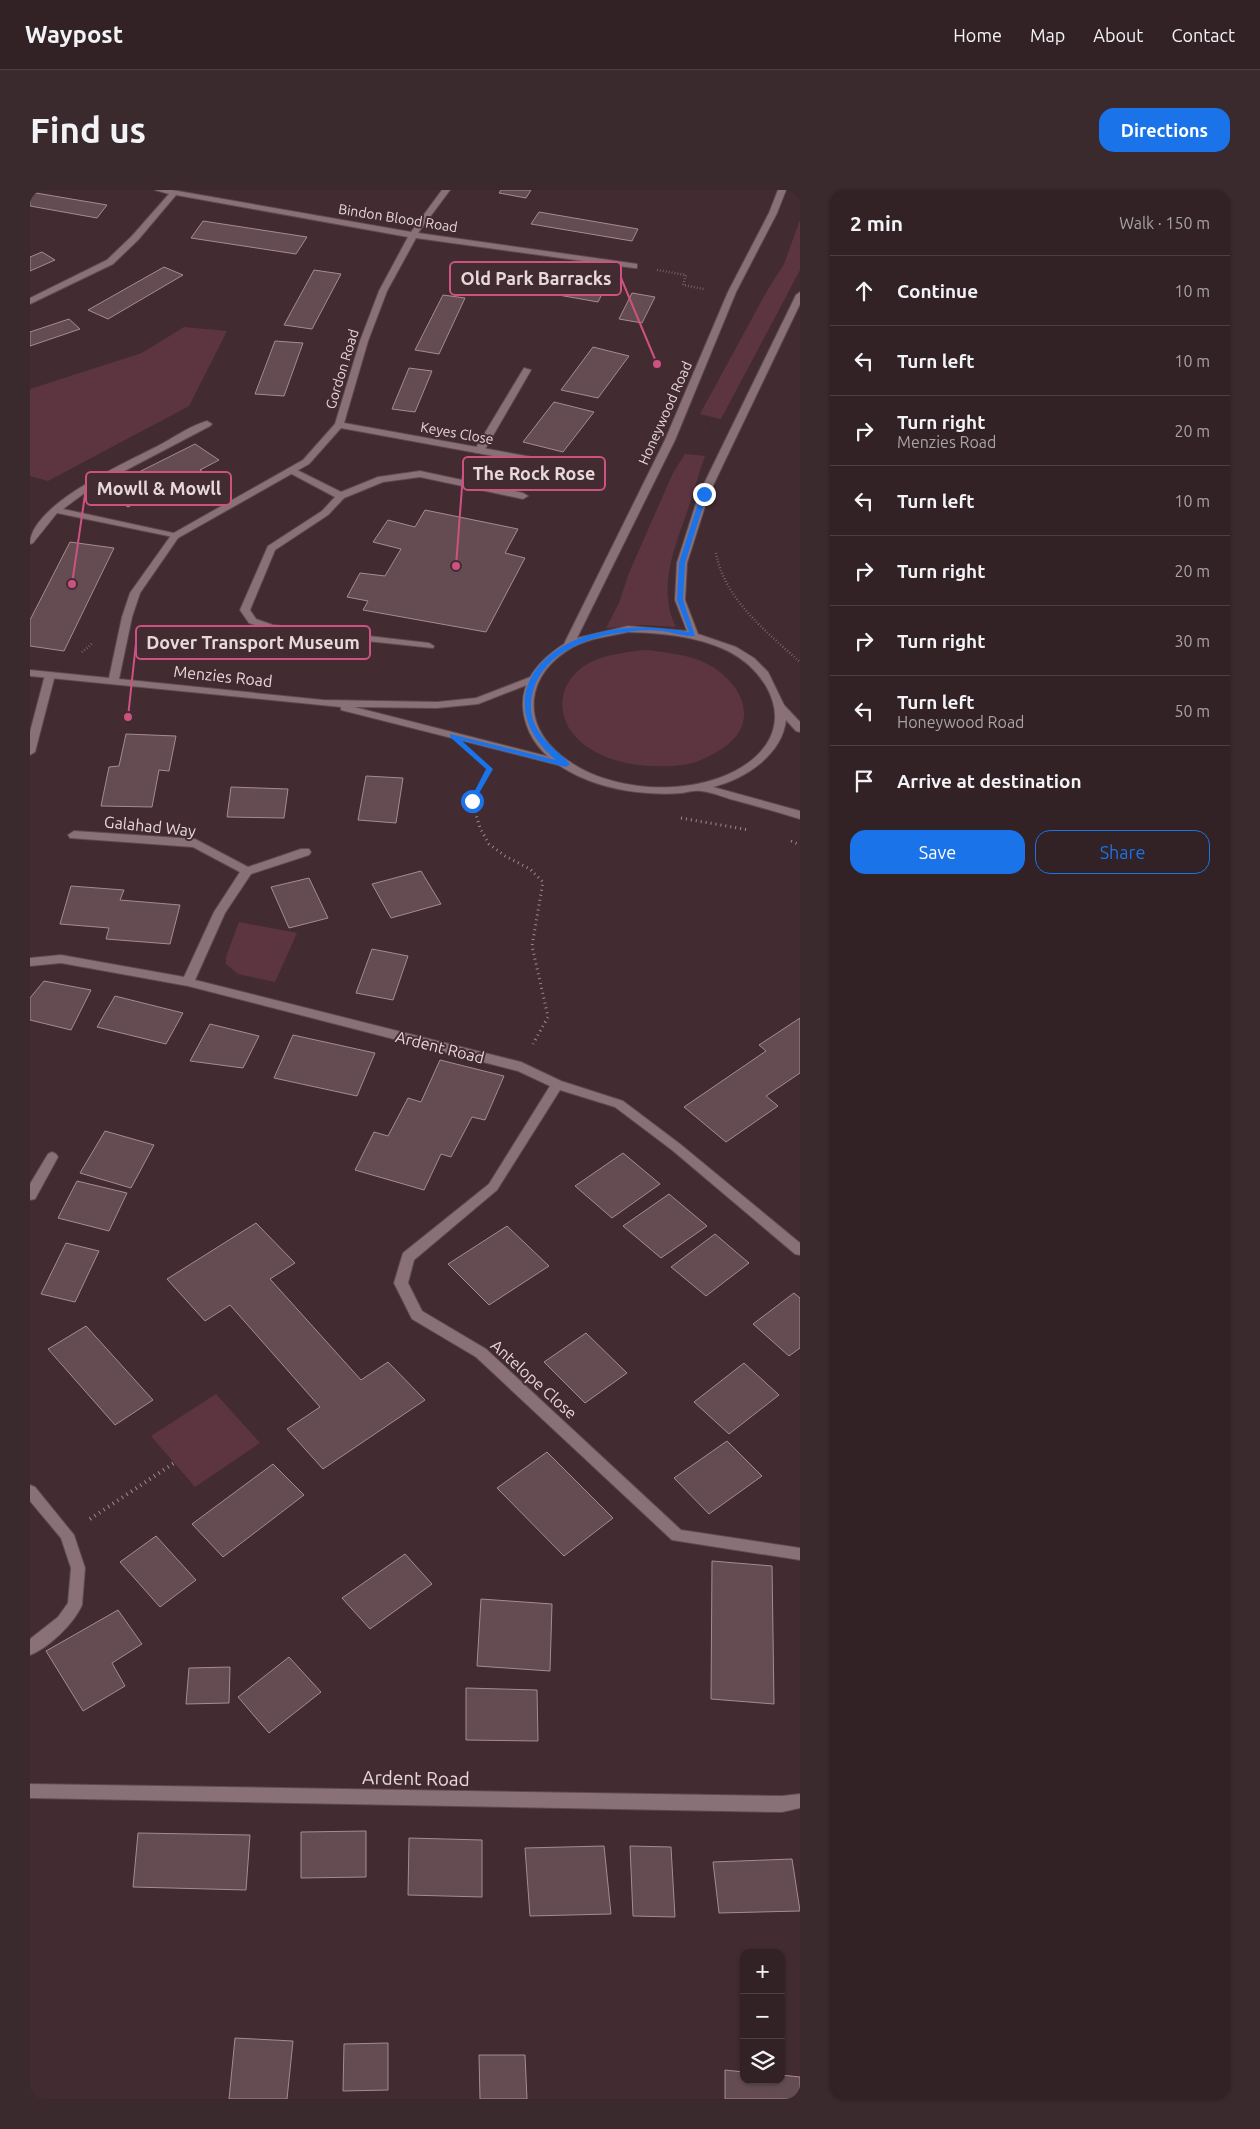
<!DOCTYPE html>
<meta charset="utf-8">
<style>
:root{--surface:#322125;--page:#3a292d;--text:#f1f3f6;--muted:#a8a3a7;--line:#4d3e42;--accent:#1a73e8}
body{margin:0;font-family:Ubuntu,sans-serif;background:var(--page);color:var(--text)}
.controls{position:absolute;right:15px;bottom:15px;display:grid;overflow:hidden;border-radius:10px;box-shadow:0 1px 4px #0004}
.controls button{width:45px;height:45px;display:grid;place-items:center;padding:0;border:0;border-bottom:1px solid var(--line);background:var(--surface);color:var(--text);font:25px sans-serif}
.stop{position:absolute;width:15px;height:15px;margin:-11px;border:4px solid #1a73e8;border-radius:50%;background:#fff}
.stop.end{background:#1a73e8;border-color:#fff;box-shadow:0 1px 5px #0008}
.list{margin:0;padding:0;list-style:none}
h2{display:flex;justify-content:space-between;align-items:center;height:65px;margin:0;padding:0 20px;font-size:21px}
h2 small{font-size:16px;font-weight:400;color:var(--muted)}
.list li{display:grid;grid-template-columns:32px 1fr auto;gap:15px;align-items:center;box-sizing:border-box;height:70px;padding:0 20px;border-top:1px solid var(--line)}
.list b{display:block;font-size:19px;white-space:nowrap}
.list p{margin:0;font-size:16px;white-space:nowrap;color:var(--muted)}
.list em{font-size:16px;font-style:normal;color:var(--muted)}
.actions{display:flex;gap:10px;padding:15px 20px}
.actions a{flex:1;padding:11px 0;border:1px solid var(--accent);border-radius:15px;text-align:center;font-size:18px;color:var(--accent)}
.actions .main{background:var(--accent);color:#fff}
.icon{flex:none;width:28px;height:28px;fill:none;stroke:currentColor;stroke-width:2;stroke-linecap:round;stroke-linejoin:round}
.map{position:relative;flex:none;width:770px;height:1909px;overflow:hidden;border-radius:15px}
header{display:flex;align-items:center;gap:30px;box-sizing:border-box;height:70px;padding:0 25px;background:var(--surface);border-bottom:1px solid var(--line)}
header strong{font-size:24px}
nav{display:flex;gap:28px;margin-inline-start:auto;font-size:18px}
.intro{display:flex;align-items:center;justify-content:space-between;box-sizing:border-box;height:120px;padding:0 30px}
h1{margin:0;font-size:35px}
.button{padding:12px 22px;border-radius:15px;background:var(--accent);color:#fff;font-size:18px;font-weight:700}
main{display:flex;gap:30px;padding:0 30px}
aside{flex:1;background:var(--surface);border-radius:15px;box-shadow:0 1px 4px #0004}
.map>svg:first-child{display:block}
</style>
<header>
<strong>Waypost</strong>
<nav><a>Home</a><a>Map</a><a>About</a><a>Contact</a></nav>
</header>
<div class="intro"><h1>Find us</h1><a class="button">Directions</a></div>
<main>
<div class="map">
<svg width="770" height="1909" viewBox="0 0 770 1909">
<rect width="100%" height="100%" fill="#422c31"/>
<g fill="#5d3540">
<polygon points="770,30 770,80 691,229 670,224 737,101 754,74"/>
<polygon points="154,137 197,141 159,216 18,291 0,286 0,199 112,163"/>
<path d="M655 264 675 266C668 284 664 303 657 322 644 359 627 399 646 437L614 435 576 438 589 413 599 383 643 283Z"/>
<path d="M615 460C634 462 653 464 671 471 697 482 726 512 709 542 701 555 686 563 673 569 659 576 640 577 625 576 601 576 576 570 556 556 522 532 525 489 563 471 580 464 597 462 615 460Z"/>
<polygon points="209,732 267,743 245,792 208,784 196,774 196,767"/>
<polygon points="186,1204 230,1253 165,1297 121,1246"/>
</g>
<g fill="#644c52" stroke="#a68b92">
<polygon points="471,0 501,0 496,8 469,3"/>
<polygon points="0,2 77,15 67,28 0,16"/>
<polygon points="509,22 608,39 602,51 501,34"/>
<polygon points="173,31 277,47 266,64 161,48"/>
<polygon points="12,62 25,70 0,81 0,67"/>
<polygon points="134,77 153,85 78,129 58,120"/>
<polygon points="284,80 311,84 282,139 254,135"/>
<polygon points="479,84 574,100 568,112 472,95"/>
<polygon points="602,103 625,107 612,133 589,129"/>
<polygon points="413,105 435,108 409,164 385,160"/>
<polygon points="39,129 50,139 0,156 0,142"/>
<polygon points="245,151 273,153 254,206 225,204"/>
<polygon points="563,157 599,166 568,208 531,200"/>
<polygon points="379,178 402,181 385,222 362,219"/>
<polygon points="524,212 564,222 533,262 493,252"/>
<polygon points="165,254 189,270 170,280 185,289 135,315 119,306 98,317 73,300"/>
<polygon points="395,320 488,339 475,363 495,368 456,442 333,420 338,411 317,407 330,383 355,386 371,359 343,352 358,330 385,337"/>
<polygon points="40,352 84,358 34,461 0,456 0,430"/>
<polygon points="96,544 146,546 139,581 129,580 122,617 71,616 79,577 89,576"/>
<polygon points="336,586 373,588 366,633 328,630"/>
<polygon points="201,597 258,599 254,628 197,627"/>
<polygon points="391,681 411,714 361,728 342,694"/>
<polygon points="279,688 298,728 259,738 241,697"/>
<polygon points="41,696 94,700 90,710 150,715 140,754 76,749 79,738 30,734"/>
<polygon points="342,759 378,766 363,810 326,803"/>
<polygon points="14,791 61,800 41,840 0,830 0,808"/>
<polygon points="85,806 153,823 136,854 67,837"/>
<polygon points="770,828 770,883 736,906 748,916 696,952 654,917 736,861 729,855"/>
<polygon points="180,834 229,846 213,878 160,871"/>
<polygon points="263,845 345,863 327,906 244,888"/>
<polygon points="410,870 474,886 455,930 442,927 421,967 411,964 394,1000 325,980 344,942 358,946 378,908 391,912"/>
<polygon points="75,941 124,955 101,998 50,983"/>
<polygon points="593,963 630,994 582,1028 545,996"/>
<polygon points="47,991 97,1003 79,1041 28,1028"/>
<polygon points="639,1004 677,1036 631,1068 593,1036"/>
<polygon points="226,1033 265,1073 240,1089 331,1190 358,1172 395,1210 293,1279 257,1239 290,1217 200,1115 175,1131 137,1089"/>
<polygon points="477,1036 519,1076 459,1115 418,1074"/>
<polygon points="685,1044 719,1073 676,1106 641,1077"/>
<polygon points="36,1053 69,1061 45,1112 11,1104"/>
<polygon points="764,1103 770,1108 770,1158 759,1166 723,1134"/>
<polygon points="56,1136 123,1210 85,1235 18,1159"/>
<polygon points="556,1143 597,1183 555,1213 514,1172"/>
<polygon points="714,1173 749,1205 699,1244 664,1212"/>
<polygon points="697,1251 732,1286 679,1324 644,1288"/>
<polygon points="517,1262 583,1328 534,1366 467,1298"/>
<polygon points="243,1274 274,1305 193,1367 162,1334"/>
<polygon points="126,1346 166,1390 130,1417 90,1372"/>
<polygon points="375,1364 402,1394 340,1439 312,1408"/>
<polygon points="682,1371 742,1376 744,1514 681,1509"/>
<polygon points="451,1409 522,1414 520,1481 447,1476"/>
<polygon points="88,1420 112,1454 82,1473 95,1496 53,1521 16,1461"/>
<polygon points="259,1467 291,1502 239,1543 208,1507"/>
<polygon points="200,1477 199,1513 156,1514 159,1478"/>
<polygon points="436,1498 507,1500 508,1551 436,1550"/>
<polygon points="336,1641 336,1687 271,1688 271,1642"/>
<polygon points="108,1643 220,1645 216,1700 103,1697"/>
<polygon points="379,1648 452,1650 452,1707 378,1705"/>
<polygon points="574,1656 581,1724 500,1726 495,1658"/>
<polygon points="600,1656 641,1657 645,1727 603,1726"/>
<polygon points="762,1669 770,1721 689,1723 683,1672"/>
<polygon points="205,1848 263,1851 257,1909 199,1909"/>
<polygon points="358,1853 358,1900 313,1901 314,1854"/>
<polygon points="449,1865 495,1865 497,1909 450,1909"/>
<polygon points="695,1880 714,1882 714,1890 751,1890 751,1885 770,1887 770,1909 695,1909"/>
</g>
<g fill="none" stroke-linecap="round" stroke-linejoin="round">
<defs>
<g id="service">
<polygon points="494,178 501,180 454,261 452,263 446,263 444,261"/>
<path d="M177 231 182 234 180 236 60 299 33 319 148 344V348L27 323 3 353 0 354C0 315 95 273 126 257 142 249 159 236 177 231Z"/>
<polygon points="261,277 311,302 348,287 390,281 493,303 498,306 493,309 390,287 353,292 314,308 298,325 245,360 220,420 226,429 243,435 399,453 404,456 403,458 243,441 219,433 210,420 238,356 292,321 305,307 258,282 256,280"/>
<polygon points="20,482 25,485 5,562 0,565 0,542 15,485"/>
<polygon points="22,962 26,964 28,967 5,1009 0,1010 0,994 18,964"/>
</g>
<g id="minor">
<polygon points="125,0 142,0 381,42 412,0 420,0 388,43 607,74 607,78 604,78 386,48 357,101 338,151 314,233 540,274 545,277 540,280 311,238 279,274 148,348 110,403 102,427 89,489 293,510 407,512 446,508 503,486 508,489 507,491 448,514 407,518 324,517 540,572 541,574 540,576 536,577 315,521 311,520 311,517 0,486 0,480 79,488 92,427 100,403 142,344 273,270 305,234 330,151 349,101 378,47 146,5 108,50 83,74 0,114 0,108 77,70 102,46 139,4"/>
<polygon points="44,641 165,649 218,677 271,659 279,659 281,662 279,665 221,684 195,723 165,790 491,872 531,891 593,911 650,954 770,1053 770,1065 765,1064 642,960 585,917 530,900 467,1000 384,1070 378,1093 392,1121 456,1159 651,1340 770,1358 770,1370 642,1350 446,1167 382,1129 364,1093 373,1063 459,994 520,896 488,881 158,796 31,773 0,776 0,768 31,765 154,787 184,722 210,682 163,657 40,648 38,645"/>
<path d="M0 1295 5 1297 44 1345 55 1378 52 1415C44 1433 19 1458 0 1465V1449L28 1427 38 1413 41 1378 31 1348 0 1311Z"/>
<polygon points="0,1594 752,1606 770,1604 770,1618 752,1622 0,1608"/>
</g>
<path id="tertiary" d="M748 0H756L747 23 706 102 645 250 547 448 598 436 657 441 645 410 647 373 669 304 766 105 770 102V114L679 304 657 373 655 410 668 444 706 457 724 468 738 482 754 515 770 532V542L766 541 756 530C752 565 715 589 683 597L770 621V629C747 622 723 615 700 609 691 606 681 602 671 601 665 600 658 602 652 603 641 604 629 604 618 603 568 600 498 576 493 518 491 489 512 468 534 454L635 250 698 102 739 23ZM598 442C632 443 667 446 698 461 714 469 727 481 736 496 761 540 730 573 689 588 641 605 574 599 533 567 489 534 496 483 543 457 560 448 580 446 598 442Z"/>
</defs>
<use href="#service" stroke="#5d4b4f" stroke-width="2"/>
<use href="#minor" stroke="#5d4b4f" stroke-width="2"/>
<use href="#tertiary" stroke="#5d4b4f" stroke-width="2"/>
<g stroke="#9d8b8e" stroke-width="2.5" stroke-dasharray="0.5 2.5" stroke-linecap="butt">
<polyline points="627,80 656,85 653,95 674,99"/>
<path d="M686 363C694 409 737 442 770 472"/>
<polyline points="52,462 63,453"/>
</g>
<g stroke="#9d8b8e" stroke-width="3" stroke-dasharray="1 4" stroke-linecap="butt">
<polyline points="458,581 442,611 450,638 459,654 475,666 500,679 513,692 502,756 518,827 503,854"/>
<polyline points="651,628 719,640"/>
<polyline points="761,651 770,655"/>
</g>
<polyline stroke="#9d8b8e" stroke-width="4" stroke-dasharray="1 4.5" stroke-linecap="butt" points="60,1329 144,1273"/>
<use href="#service" fill="#8a7177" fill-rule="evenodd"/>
<use href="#minor" fill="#8a7177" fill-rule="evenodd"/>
<use href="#tertiary" fill="#8a7177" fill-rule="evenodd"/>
</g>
<path fill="#1a73e8" d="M674 302 677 304 655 373 653 410 665 446C654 447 643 442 631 441 621 440 608 440 597 442 559 446 514 462 503 501 500 511 500 525 505 535 513 553 528 561 540 574L536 577 431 550 463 579 444 612H439L456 579 420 547V544L526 570C466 519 499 459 567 443 598 435 628 437 659 442L647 410 649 373 671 304Z"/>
<g text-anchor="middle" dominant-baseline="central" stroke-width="4" stroke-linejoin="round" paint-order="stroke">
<g font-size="14" fill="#e7d8db" stroke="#422c31">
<text transform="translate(368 28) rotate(9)">Bindon Blood Road</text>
<text transform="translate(312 179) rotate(-73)">Gordon Road</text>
<text transform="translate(635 223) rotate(-66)">Honeywood Road</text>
<text transform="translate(427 243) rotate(10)">Keyes Close</text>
</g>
<g font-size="16" fill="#e7d8db" stroke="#422c31">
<text transform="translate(193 486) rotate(6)">Menzies Road</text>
<text transform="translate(120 636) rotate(6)">Galahad Way</text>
<text transform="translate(410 857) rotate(14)">Ardent Road</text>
<text transform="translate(504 1189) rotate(42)">Antelope Close</text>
</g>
<g font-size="19" fill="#e7d8db" stroke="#422c31">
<text transform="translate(386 1588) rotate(1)">Ardent Road</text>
</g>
</g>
<path fill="none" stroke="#cd5281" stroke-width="2" d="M627 174L591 88M426 376L433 284M42 394L56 298M98 527L106 453"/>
<g fill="#cd5281" stroke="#422c31" stroke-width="2">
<circle cx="627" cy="174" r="5"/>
<circle cx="426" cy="376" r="5"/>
<circle cx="42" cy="394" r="5"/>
<circle cx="98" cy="527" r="5"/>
</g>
<g fill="#422c31" stroke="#cd5281" stroke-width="2">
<rect x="420" y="72" width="171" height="33" rx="5"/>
<rect x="433" y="267" width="142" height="33" rx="5"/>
<rect x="56" y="282" width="145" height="33" rx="5"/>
<rect x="106" y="436" width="234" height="33" rx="5"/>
</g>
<g font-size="18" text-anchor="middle" font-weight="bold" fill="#e7d8db">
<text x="506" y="95">Old Park Barracks</text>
<text x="504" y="290">The Rock Rose</text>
<text x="129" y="305">Mowll &amp; Mowll</text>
<text x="223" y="459">Dover Transport Museum</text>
</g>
</svg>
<div class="controls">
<button>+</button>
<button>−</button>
<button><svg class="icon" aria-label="layers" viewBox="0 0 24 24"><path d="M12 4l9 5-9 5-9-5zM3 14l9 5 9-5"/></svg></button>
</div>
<div class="stop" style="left:442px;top:611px"></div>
<div class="stop end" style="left:674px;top:304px"></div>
</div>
<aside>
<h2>2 min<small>Walk · 150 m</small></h2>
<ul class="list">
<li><svg class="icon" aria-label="ahead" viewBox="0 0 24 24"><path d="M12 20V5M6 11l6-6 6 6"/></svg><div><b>Continue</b></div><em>10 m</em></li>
<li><svg class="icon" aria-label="left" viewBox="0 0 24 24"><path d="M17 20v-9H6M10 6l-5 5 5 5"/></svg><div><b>Turn left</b></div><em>10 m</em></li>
<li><svg class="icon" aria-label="right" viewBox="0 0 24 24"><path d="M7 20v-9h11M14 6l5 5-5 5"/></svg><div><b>Turn right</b><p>Menzies Road</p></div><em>20 m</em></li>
<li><svg class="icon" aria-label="left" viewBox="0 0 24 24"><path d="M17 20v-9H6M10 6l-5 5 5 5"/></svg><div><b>Turn left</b></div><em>10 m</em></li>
<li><svg class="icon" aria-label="right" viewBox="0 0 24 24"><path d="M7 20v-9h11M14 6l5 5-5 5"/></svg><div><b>Turn right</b></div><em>20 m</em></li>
<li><svg class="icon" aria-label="right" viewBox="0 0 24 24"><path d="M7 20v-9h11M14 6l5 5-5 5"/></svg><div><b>Turn right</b></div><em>30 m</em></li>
<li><svg class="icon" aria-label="left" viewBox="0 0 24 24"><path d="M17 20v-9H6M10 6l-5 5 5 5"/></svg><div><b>Turn left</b><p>Honeywood Road</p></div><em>50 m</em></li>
<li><svg class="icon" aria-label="arrive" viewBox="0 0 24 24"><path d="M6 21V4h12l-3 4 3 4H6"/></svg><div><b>Arrive at destination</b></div></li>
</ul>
<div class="actions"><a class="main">Save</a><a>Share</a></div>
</aside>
</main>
